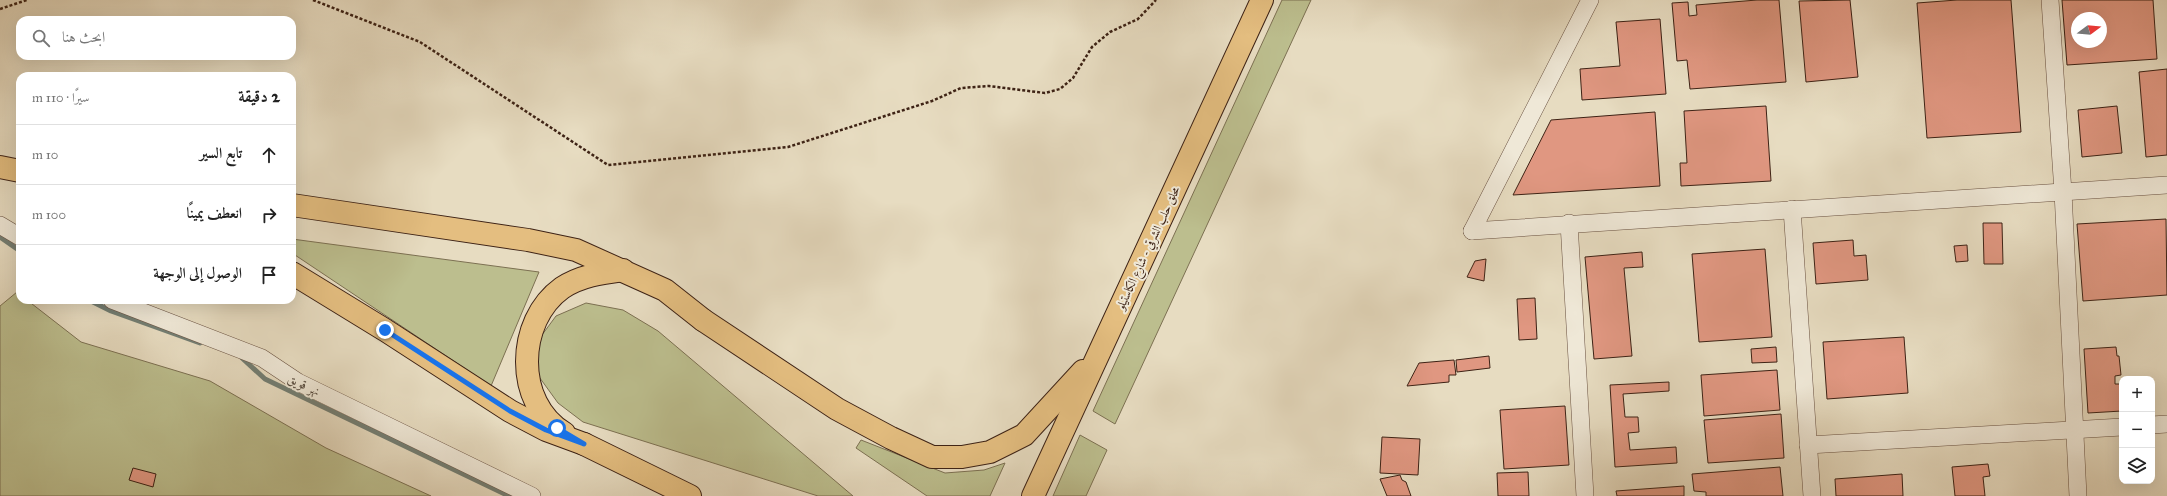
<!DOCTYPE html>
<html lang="ar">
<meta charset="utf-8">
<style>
:root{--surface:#fff;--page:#f2f2f2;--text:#222;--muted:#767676;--line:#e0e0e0}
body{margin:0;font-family:"IM FELL Great Primer",Amiri,serif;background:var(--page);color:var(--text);direction:rtl}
.controls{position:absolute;right:12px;bottom:12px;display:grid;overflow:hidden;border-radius:8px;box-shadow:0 4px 16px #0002}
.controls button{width:36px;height:36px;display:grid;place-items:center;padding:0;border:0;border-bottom:1px solid var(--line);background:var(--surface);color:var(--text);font:20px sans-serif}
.compass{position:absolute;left:2071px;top:12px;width:36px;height:36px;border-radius:50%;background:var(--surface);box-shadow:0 4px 16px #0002;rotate:74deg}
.stop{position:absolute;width:12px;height:12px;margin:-9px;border:3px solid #1a73e8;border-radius:50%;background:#fff}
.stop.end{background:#1a73e8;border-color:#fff;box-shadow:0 1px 4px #0008}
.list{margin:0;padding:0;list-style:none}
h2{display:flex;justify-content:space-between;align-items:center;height:52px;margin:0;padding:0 16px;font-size:17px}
h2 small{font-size:13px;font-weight:400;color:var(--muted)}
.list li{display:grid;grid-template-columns:26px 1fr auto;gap:12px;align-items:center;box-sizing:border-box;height:60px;padding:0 16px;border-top:1px solid var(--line)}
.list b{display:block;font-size:15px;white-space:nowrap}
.list em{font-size:13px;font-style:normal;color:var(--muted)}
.icon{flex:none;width:22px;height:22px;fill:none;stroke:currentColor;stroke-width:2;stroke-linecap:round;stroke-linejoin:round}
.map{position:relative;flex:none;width:2167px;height:496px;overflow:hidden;direction:ltr}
.search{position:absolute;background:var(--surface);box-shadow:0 4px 16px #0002;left:16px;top:16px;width:280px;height:44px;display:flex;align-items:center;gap:10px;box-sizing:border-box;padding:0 14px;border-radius:12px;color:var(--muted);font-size:15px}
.panel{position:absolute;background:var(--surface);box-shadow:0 4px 16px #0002;left:16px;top:72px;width:280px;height:232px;border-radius:12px;direction:rtl}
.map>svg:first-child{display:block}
</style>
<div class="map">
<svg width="2167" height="496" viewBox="0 0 2167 496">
<rect width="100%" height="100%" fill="#e7dcc1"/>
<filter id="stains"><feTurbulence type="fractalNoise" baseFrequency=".005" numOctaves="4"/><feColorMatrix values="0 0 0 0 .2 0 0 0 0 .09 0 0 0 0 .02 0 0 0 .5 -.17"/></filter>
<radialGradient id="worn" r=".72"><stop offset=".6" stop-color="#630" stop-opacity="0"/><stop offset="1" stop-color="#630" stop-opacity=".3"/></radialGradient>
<g fill="#bcbe8e" stroke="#7c7052">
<polygon points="1282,0 1311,0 1115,424 1093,411"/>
<polygon points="292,239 539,272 491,386 292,253"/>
<polygon points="17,292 20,294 20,300 27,300 81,342 210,381 326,448 431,496 0,496 0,306"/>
<polygon points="586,303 623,310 658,331 853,496 818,496 583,422 558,403 537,374 539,339 556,316"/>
<polygon points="1080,435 1107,450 1086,496 1053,496"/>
<polygon points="861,440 945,473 984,470 1005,463 990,496 927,496 856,448"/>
</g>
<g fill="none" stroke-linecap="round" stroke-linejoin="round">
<g stroke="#737e73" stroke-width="5">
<polyline points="0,237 20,251"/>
<polyline points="89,300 111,311 200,343"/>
<polyline points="242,358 265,379 509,496"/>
</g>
</g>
<g fill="#e09781" stroke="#3d2215" fill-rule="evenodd">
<polygon points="1757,0 1779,0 1786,82 1690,89 1687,60 1677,61 1672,3 1688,2 1689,16 1697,15 1696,5"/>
<polygon points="1850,0 1858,77 1806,82 1799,1"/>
<polygon points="1957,0 2011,0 2021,132 1927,138 1917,3"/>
<path d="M2062 0H2153L2157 59 2067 65ZM2077 18H2101V42H2077Z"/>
<polygon points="1660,19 1666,94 1582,100 1580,69 1620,66 1616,22"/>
<polygon points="2167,69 2167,155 2146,157 2139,72"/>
<polygon points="1766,106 1771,181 1681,186 1680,163 1687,163 1684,111"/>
<polygon points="2117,106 2122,153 2082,157 2078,110"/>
<polygon points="1655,112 1660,186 1513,195 1551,120"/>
<polygon points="2166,219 2167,295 2083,301 2077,224"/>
<polygon points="1983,223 2002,223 2003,264 1984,264"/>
<polygon points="1853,240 1854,256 1866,255 1868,280 1816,284 1813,243"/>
<polygon points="1967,245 1968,261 1956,262 1954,246"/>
<polygon points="1765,249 1772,337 1699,342 1692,254"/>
<polygon points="1642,252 1643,267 1624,268 1632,356 1594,359 1585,257"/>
<polygon points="1486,259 1484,281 1467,277 1475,261"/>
<polygon points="1535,298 1537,339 1519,340 1517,299"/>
<polygon points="1904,337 1908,393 1827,399 1823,342"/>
<polygon points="1776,347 1777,362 1752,363 1751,349"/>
<polygon points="2116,347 2117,356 2119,356 2121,375 2115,376 2115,384 2122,384 2122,411 2088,413 2084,349"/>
<polygon points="1489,356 1490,368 1457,372 1456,360"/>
<polygon points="1454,360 1456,375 1449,375 1449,382 1407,386 1419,363"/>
<polygon points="1777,370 1780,410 1704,416 1701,375"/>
<polygon points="1669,382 1669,391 1623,394 1625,417 1638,417 1639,432 1628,433 1630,450 1676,447 1677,463 1615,467 1610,385"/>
<polygon points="1565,406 1569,465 1504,469 1500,410"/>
<polygon points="1781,414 1784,458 1708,463 1704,420"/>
<polygon points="1382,437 1420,439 1418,475 1380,473"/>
<polygon points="1988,464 1990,476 1983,477 1985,496 1955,496 1952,467"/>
<polygon points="1780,467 1783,496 1706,496 1706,492 1694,491 1692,474"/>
<polygon points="133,468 156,474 153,487 129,480"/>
<polygon points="1528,472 1529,496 1498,496 1497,473"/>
<polygon points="1902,474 1903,496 1836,496 1835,479"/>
<polygon points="1400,475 1402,480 1406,482 1411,496 1387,496 1380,479"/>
<polygon points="1684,486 1684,496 1617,496 1616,491"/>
</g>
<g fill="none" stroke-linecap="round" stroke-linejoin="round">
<defs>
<g id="minor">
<polyline points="2050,0 2063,192 2078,496"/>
<polyline points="1792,209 1812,496"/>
<polyline points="1569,223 1585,496"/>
<polyline points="0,225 20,237"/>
<polyline points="1472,231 2167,185"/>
<polyline points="1472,231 1590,0"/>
<polyline points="112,300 262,358 298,382 532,496"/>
<polyline points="2152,425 2167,424"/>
<polyline points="1808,445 2122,427"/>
</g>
<g id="major">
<polyline points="0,167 20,171"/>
<polyline points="292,205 528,240 576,250 665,290 703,320"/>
<polyline points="292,273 385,330 510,411 546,430 584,444"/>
<path d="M564 433C514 403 516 321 562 288 580 276 601 273 623 270"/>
</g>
<g id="highway">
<polyline points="703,320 837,409 891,438 932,457 962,457 990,452 1024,435 1083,371"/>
<polyline points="584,444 690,496"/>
<polyline points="1033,496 1262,0"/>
</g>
</defs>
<use href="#minor" stroke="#685040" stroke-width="18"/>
<use href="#major" stroke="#3d2215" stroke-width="24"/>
<use href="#highway" stroke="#3d2215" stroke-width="24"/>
<g stroke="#3d2215" stroke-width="2.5" stroke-dasharray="3 2" stroke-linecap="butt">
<polyline points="313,0 420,42 608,165 788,147 932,101 961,88 989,86 1045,93 1060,89 1073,78 1092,47 1110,32 1138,19 1156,0"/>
<polyline points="0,9 27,0"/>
</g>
<use href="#minor" stroke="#efe8d7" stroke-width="17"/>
<use href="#major" stroke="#e4be80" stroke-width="22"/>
<use href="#highway" stroke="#e4be80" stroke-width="22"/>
</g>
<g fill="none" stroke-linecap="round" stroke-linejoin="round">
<polyline stroke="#1a73e8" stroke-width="5" points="385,330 510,411 546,430 584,444 557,428"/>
</g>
<g text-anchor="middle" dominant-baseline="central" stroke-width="4" stroke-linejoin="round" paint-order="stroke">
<g font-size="12" fill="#3d2215" stroke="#efe8d7">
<text transform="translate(1148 248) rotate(-65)">محلق حلب الشرقي - شارع الكاستيلو</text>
</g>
<g font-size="13" font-style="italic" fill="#54483c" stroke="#efe8d7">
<text transform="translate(304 385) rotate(26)">نهر قويق</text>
</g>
</g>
<rect width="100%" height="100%" filter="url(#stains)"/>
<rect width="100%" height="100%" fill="url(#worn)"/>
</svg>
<div class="controls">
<button>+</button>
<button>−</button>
<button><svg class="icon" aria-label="layers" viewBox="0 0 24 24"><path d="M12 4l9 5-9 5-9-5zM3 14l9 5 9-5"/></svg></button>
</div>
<svg class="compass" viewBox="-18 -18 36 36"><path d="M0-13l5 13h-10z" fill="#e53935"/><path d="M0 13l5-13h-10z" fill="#767676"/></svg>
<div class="stop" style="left:557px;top:428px"></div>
<div class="stop end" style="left:385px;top:330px"></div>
<div class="search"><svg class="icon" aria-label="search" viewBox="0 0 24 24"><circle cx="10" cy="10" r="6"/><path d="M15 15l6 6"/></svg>ابحث هنا</div>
<section class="panel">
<h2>2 دقيقة<small>سيرًا · 110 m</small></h2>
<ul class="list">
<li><svg class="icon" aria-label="ahead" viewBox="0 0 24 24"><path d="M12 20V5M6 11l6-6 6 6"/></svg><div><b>تابع السير</b></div><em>10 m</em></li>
<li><svg class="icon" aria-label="right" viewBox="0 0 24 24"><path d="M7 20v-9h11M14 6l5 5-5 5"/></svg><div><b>انعطف يمينًا</b></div><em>100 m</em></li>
<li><svg class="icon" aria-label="arrive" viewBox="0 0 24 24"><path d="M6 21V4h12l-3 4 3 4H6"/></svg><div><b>الوصول إلى الوجهة</b></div></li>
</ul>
</section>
</div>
